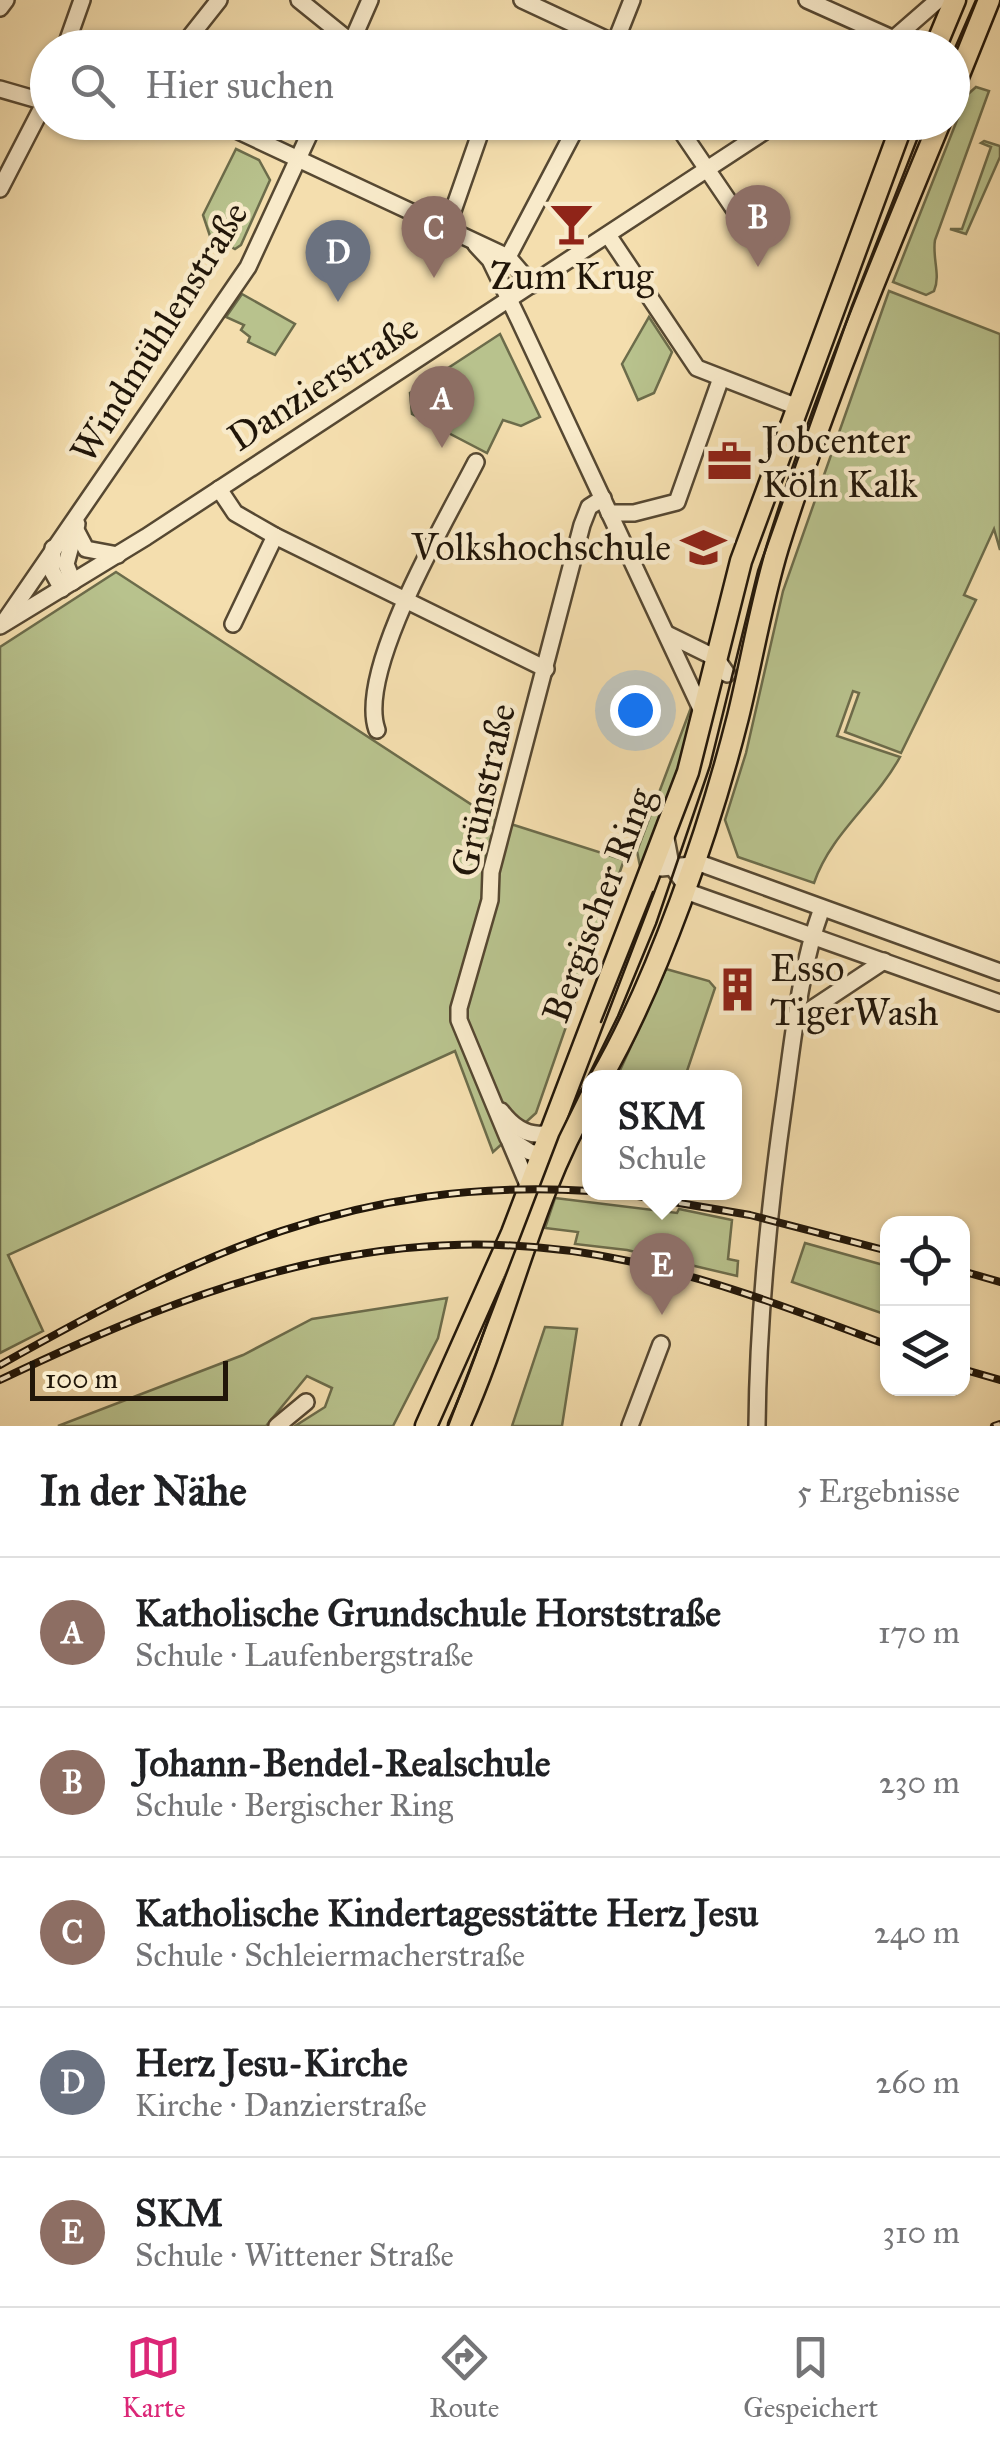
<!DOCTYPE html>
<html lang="de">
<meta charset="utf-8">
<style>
:root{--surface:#fff;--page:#f2f2f2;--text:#202124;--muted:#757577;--line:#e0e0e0;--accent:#db2777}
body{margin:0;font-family:"IM FELL Great Primer",serif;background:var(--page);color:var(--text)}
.controls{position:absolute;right:30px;bottom:30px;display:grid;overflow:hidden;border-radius:20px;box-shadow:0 2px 8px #0004}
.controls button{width:90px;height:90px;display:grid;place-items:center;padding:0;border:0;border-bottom:2px solid var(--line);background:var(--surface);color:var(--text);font:50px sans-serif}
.scale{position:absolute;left:30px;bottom:25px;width:198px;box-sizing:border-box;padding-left:10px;border:5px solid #211609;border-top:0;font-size:28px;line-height:35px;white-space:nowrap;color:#211609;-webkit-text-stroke:8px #f8eaca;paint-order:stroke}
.you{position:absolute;left:635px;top:710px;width:35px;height:35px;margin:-25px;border:8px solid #fff;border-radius:50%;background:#1a73e8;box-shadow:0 0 0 15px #1a73e833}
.badge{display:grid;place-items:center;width:65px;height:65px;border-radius:50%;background:var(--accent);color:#fff;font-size:32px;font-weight:700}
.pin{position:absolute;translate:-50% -82px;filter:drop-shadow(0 2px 5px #0008)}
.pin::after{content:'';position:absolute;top:52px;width:35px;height:30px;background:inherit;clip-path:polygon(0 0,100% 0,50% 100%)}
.popup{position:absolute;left:582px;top:1070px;width:160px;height:130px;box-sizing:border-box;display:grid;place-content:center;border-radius:20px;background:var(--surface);filter:drop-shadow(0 2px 8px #0005);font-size:32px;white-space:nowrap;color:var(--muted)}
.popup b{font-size:38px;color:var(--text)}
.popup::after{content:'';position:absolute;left:50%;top:100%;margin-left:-20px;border:20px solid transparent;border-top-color:var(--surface)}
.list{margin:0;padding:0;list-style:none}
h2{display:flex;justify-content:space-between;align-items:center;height:130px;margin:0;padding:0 40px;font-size:42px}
h2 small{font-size:32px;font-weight:400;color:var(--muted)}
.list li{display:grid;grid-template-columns:65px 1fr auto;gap:30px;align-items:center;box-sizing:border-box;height:150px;padding:0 40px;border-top:2px solid var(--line)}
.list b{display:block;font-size:38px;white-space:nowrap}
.list p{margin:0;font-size:32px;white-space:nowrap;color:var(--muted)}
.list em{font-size:32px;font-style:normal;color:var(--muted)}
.icon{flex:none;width:55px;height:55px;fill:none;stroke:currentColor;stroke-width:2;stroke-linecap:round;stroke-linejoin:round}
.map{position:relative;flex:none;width:1000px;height:1426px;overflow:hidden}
.search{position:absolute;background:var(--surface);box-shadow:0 2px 8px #0004;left:30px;right:30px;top:30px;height:110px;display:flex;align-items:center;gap:25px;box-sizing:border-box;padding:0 35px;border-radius:55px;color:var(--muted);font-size:38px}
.sheet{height:880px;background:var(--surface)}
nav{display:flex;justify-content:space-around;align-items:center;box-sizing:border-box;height:140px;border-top:2px solid var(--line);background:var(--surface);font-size:28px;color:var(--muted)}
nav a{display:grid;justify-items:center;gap:5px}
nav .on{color:var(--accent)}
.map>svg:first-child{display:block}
</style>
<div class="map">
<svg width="1000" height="1426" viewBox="0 0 1000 1426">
<rect width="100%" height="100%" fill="#f4deae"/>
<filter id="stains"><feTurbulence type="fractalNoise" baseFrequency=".002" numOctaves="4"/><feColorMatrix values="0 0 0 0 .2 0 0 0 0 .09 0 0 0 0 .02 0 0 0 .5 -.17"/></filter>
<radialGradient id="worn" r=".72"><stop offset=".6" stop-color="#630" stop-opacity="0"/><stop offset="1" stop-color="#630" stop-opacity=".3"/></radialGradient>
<g fill="#b8c28d" stroke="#6c6c4b" stroke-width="2.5">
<path d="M976 87 989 91 935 240C932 258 941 275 934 291L926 295 893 282 967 95Z"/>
<polygon points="984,141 1000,146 1000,157 966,234 950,229 962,229 991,147 981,143"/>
<polygon points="236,149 259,160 270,180 241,245 235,249 210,236 203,215"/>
<path d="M889 291 1000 334V550L994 529 964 595 976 600 901 753 845 732 859 693 853 691 837 736 900 757C875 803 831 833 814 883L738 857 725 820 746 753 783 591Z"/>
<polygon points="242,294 295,324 275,355 248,342 250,337 241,330 244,325 226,317"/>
<polygon points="649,317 672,352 654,393 638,400 622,364"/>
<polygon points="500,334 540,417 521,426 503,420 487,453 412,414 410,393"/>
<polygon points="116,572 492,818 624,860 536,1113 493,1152 455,1051 8,1255 43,1331 0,1353 0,647"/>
<polygon points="692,705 689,738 641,871 637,851"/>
<polygon points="666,969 709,981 715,988 685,1077 617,1077"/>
<polygon points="555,1198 677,1213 679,1209 732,1220 728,1259 738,1261 737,1276 627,1250 575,1244 578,1232 545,1228"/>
<polygon points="805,1243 887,1266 887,1315 792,1282"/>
<polygon points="447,1298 438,1338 393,1426 295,1426 325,1407 332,1388 307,1376 266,1426 58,1426 243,1355 312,1319"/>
<polygon points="545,1327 577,1329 562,1426 512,1426"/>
</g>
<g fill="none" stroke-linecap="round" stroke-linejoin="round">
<defs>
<g id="minor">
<polyline points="299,0 351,42"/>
<polyline points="522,0 625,48"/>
<polyline points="807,0 894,39"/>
<polyline points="0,8 6,0"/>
<polyline points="65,48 82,0"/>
<polyline points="181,48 219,0"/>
<polyline points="349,48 370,0"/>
<polyline points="613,48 632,0"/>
<polyline points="883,48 938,0"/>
<polyline points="0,89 45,102"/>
<polyline points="219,122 508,257 532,285"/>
<polyline points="675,122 736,212"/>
<polyline points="0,189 48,96"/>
<polyline points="446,231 484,122"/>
<polyline points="608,235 697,368 795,406"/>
<polyline points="476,245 490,260 519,320 702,711"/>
<polyline points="508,257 579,122"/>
<polyline points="219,489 235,513 275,536 546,669"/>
<polyline points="609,513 634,513 677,502 721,378"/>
<polyline points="76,530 86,549 118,555"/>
<polyline points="53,548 52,571 62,589"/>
<polyline points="73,582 66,564 77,524"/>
<polyline points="4,622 248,267 315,122"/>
<polyline points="233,624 275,536"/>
<polyline points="0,626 146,537 779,122"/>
<polyline points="667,634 716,658 727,674"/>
<path d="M377 730C356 671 447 519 476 462"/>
<polyline points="666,838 671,865 691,893 1000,1003"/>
<polyline points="661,868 702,864 1000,972"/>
<polyline points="795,1020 884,961"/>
<path d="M501 1111C513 1127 528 1138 548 1133"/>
<polyline points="510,1142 529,1187"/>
<polyline points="549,1156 530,1152 508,1138 459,1020 459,1008 490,900 491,872 582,525 589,507 603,498"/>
<polyline points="277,1426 306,1402"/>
<polyline points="630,1426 661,1344"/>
<path d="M757 1426C758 1314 769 1207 785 1096 794 1032 800 968 822 908"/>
</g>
<g id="major">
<polyline points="935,48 955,0"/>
<polyline points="952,92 989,0"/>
<path d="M601 1078C658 979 710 828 738 717 752 660 761 603 778 547 823 403 882 262 940 122"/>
<polyline points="426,1426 512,1233 688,772 741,561 903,122"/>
<path d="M459 1426C508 1318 529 1201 590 1097"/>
</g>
</defs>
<use href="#minor" stroke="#564832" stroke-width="20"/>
<use href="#major" stroke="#211609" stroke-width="25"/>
<use href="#minor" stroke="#f8eaca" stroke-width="15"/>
<use href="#major" stroke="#f4deae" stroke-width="20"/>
<g stroke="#211609" stroke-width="2.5">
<polyline points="952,55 976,0"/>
<polyline points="601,1022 653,892"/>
<polyline points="448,1426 559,1136 618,1016 656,924 710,766 758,571 852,306 924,122"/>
</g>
<defs>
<g id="rail">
<polyline points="614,1192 750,1215 888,1251"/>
<polyline points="962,1271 1000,1282"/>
<path d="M0 1365C198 1254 355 1177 590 1191"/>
<polyline points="962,1369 1000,1380"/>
<path d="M0 1380C206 1282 396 1211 628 1261 717 1280 802 1313 888 1345"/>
<polyline points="994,1426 1000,1424"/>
</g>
</defs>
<use href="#rail" stroke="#211609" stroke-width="8"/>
<use href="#rail" stroke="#f8eaca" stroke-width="4" stroke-dasharray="11" stroke-linecap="butt"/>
</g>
<defs>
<symbol id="bar-bare" viewBox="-9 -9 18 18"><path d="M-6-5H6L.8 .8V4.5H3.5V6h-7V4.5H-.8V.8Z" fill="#8f2418" stroke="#f8eaca" stroke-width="2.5" paint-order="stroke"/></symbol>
<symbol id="office-bare" viewBox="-9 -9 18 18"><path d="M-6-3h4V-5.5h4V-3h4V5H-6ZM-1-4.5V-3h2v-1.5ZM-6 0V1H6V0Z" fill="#8f2418" stroke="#f8eaca" stroke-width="2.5" paint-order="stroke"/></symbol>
<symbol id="university-bare" viewBox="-9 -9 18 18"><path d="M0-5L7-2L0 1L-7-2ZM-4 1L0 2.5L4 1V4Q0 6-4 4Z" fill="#8f2418" stroke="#f8eaca" stroke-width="2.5" paint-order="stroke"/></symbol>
<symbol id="building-bare" viewBox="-9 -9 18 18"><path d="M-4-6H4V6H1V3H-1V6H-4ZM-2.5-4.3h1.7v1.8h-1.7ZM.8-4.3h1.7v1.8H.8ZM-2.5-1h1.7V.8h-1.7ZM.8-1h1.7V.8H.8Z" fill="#8f2418" stroke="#f8eaca" stroke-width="2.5" paint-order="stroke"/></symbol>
</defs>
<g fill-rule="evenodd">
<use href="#bar-bare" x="540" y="192" width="63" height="63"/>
<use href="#office-bare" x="698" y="430" width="63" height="63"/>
<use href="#university-bare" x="672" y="516" width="63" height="63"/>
<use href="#building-bare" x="706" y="958" width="63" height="63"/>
</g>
<g text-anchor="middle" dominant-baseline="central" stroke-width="9" stroke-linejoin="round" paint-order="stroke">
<g font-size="38" fill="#211609" stroke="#f8eaca" text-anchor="start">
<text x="572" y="276" text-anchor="middle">Zum Krug</text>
<text x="762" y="440">Jobcenter<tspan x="762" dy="44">Köln Kalk</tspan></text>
<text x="671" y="547" text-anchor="end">Volkshochschule</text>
<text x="770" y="968">Esso<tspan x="770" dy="44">TigerWash</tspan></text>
</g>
<g font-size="38" fill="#211609" stroke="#f8eaca">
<text transform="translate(159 332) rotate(-58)">Windmühlenstraße</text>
<text transform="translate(323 382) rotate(-33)">Danzierstraße</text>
<text transform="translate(483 790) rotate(-77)">Grünstraße</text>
<text transform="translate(598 905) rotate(-69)">Bergischer Ring</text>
</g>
</g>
<rect width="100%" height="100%" filter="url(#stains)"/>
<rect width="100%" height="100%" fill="url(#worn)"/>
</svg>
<div class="controls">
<button><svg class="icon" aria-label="locate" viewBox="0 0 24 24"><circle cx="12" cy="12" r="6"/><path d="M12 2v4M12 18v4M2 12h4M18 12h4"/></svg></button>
<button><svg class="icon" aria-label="layers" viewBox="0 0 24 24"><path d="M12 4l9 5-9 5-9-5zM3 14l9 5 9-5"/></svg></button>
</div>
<div class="scale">100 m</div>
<div class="you"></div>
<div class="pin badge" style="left:442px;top:448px;background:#8d6e63">A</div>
<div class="pin badge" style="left:758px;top:267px;background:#8d6e63">B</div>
<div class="pin badge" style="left:434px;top:278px;background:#8d6e63">C</div>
<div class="pin badge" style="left:338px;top:302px;background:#6b7280">D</div>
<div class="pin badge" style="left:662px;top:1315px;background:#8d6e63">E</div>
<div class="popup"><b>SKM</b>Schule</div>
<div class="search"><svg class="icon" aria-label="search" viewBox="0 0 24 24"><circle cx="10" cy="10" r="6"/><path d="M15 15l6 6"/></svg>Hier suchen</div>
</div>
<section class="sheet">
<h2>In der Nähe<small>5 Ergebnisse</small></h2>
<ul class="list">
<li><span class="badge" style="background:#8d6e63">A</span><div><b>Katholische Grundschule Horststraße</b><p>Schule · Laufenbergstraße</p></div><em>170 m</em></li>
<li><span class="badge" style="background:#8d6e63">B</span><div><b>Johann-Bendel-Realschule</b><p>Schule · Bergischer Ring</p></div><em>230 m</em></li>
<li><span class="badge" style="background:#8d6e63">C</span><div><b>Katholische Kindertagesstätte Herz Jesu</b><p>Schule · Schleiermacherstraße</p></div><em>240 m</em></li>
<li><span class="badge" style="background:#6b7280">D</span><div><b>Herz Jesu-Kirche</b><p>Kirche · Danzierstraße</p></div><em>260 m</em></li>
<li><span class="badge" style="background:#8d6e63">E</span><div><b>SKM</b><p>Schule · Wittener Straße</p></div><em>310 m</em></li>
</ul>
</section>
<nav>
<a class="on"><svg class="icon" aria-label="map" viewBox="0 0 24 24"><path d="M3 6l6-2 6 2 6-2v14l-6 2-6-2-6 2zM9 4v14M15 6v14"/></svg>Karte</a>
<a><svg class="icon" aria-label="directions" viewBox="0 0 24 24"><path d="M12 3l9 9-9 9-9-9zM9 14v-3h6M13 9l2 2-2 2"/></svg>Route</a>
<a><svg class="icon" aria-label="saved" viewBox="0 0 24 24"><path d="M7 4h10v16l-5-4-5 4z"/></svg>Gespeichert</a>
</nav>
